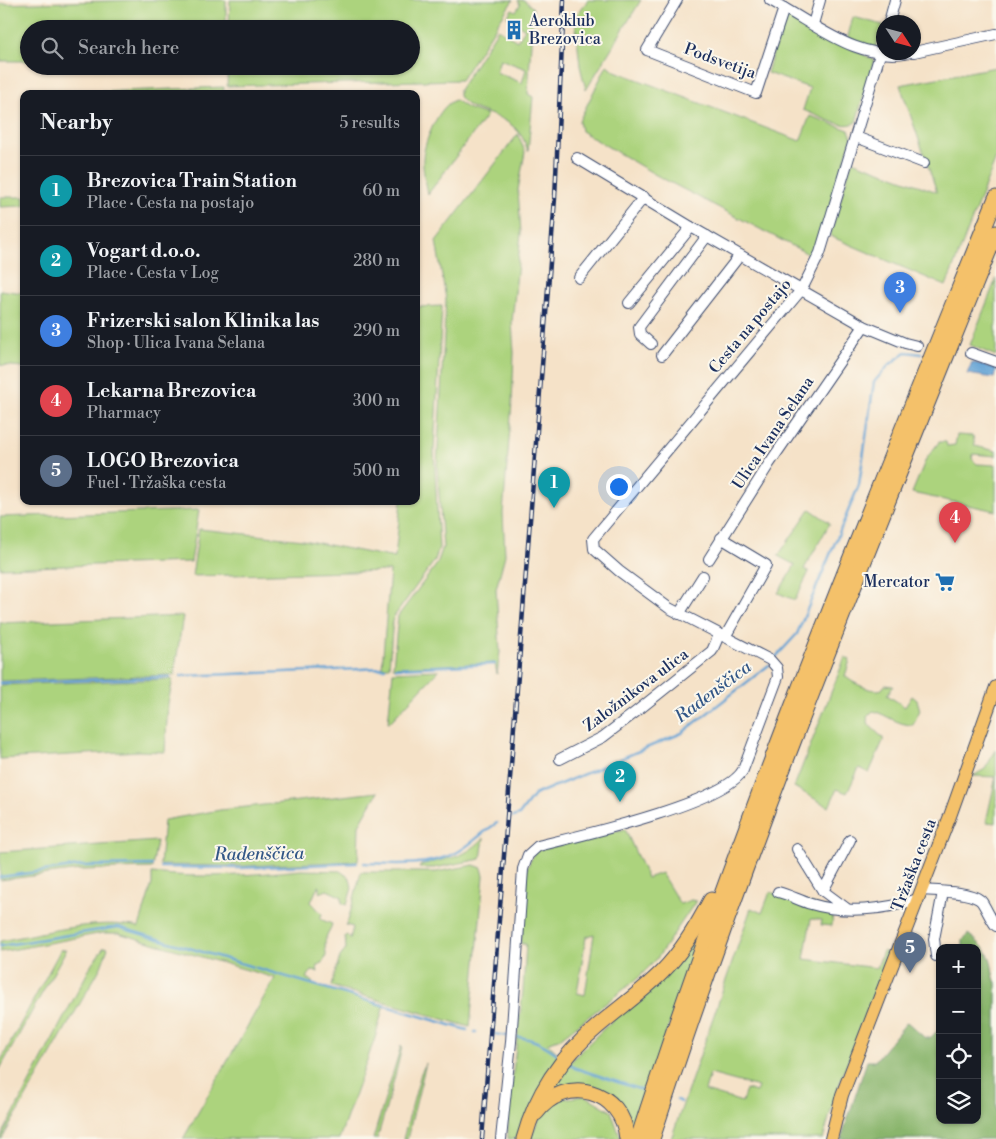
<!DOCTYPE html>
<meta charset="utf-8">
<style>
:root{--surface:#171b24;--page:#242831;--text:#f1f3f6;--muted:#9ea1a6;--line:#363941;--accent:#1f6fb2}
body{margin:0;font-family:"Libre Bodoni",serif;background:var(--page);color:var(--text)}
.controls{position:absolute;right:15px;bottom:15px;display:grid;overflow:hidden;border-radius:10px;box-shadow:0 1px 4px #0004}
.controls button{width:45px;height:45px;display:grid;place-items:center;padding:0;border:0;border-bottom:1px solid var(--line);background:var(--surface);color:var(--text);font:25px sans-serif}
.compass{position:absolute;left:876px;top:15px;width:45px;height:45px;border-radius:50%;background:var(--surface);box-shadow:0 1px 4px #0004;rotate:126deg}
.you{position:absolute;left:618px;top:486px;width:18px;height:18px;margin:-12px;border:4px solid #fff;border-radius:50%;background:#1a73e8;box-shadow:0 0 0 8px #1a73e833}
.badge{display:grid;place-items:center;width:32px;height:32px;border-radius:50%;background:var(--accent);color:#fff;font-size:16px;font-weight:700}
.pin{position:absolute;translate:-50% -41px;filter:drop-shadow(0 1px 2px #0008)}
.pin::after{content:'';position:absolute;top:26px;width:18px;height:15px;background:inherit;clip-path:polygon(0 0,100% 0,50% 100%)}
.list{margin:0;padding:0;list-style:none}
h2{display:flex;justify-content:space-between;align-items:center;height:65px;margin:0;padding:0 20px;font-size:21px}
h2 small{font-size:16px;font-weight:400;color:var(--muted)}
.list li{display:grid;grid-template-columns:32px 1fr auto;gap:15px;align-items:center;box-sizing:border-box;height:70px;padding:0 20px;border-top:1px solid var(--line)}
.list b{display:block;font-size:19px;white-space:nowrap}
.list p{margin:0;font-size:16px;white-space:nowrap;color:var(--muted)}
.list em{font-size:16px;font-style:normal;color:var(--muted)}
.icon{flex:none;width:28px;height:28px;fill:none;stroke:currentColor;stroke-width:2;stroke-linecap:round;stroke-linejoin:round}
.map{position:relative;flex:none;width:996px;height:1139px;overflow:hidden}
.search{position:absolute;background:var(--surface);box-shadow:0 1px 4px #0004;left:20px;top:20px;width:400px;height:55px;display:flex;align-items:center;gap:12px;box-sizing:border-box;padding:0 18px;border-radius:28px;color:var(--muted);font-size:19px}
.panel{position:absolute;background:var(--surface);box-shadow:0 1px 4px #0004;left:20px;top:90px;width:400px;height:415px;border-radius:10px}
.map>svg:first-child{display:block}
</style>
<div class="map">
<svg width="996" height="1139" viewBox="0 0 996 1139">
<rect width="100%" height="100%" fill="#fbf7ec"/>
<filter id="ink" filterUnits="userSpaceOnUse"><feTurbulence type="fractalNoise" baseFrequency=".02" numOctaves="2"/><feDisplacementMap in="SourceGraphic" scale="10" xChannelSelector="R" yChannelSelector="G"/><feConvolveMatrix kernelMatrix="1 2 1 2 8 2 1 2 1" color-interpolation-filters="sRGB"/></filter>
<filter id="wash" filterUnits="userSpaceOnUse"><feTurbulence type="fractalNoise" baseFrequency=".0096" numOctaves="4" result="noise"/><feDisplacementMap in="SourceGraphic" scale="20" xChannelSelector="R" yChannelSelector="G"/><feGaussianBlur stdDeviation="1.12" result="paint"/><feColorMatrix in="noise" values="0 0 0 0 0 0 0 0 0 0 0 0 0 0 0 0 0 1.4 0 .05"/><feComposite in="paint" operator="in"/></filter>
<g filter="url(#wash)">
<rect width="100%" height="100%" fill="#f5e2c8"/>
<g fill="#acd37d" stroke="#64816e" fill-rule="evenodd">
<polygon points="142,0 226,0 226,29 29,29 29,61 0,61 0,4"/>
<polygon points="230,0 513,0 461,80 227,86 228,66 411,66 411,29 229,29"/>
<path d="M518 0H524L533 8 528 94 533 97 528 151C516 107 472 119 459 96V90L498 29 517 41 525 29 507 17 512 9 516 11 520 5ZM500 59 526 69 522 83 496 72Z"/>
<polygon points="588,0 641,0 586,90 580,66 575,17"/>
<path d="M785 13 874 60 856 122C844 131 817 115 803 110L810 88 767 73Z"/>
<polygon points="853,17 883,25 875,50 847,40"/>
<polygon points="607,65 615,71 800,141 810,116 849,130 852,137 816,250 812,256 656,175 581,131 579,121"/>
<polygon points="996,67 996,158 946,286 830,236 852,161 937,192 900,85"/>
<polygon points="224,87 223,93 45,94"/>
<path d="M455 100 467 108 487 115 428 194C426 182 422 169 423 158 424 142 439 105 455 100Z"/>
<polygon points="518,134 525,152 518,190 521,233 512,322 514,353 512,403 503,513 505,555 496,589 500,652 497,674 495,663 393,667 398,616 437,564 443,547 437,466 446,299 436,241"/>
<polygon points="0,197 24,197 24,206 0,207"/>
<polygon points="996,279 996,356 970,345"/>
<polygon points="0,290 24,293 24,367 0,365"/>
<polygon points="442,306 434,450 439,548 435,560 393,618 389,667 382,667 390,571 192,576 199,529 303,540 395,558 401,501 416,501 416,307"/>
<polygon points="957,435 973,436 975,446 996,451 996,456 973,454 972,459 977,464 996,465 996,511 912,493 926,459 939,442 946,442 947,446 955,445"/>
<polygon points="810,509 830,523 804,569 809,572 795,600 778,593 795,565 778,556"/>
<polygon points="199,510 191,562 0,568 0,517"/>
<polygon points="183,616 174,675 0,681 0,623"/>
<path d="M845 657 850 660 845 676C852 683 873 693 882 689L885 685 893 686 887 695 905 707 912 696 917 700 920 710 913 725C897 725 888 715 873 711L867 717 869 725 883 738V741L869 773 859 768 847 793 837 789 829 807 794 787Z"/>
<polygon points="439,670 390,722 388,723 393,672"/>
<polygon points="173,679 168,703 165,752 139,751 0,759 0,685"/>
<polygon points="996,750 996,823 986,822 996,777 973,776 985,769"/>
<polygon points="378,792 359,825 358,861 245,866 160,865 164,820 220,810"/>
<path d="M625 829 647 878 661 873 680 904 691 900 696 901 656 960 637 979 561 1038 547 1043 560 1055 519 1139H508V1112L523 991 526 944H521L527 868 535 851ZM594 934 585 995 577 993 586 937Z"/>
<path d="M484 838 481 859 435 868H419L421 865C451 856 459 862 484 838Z"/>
<polygon points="157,841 152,868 80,870 0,880 0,852"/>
<polygon points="474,865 482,868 484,876 470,1027 331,986 340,957 346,949 345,936 347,935 350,939 353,927 345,925 348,921 361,872 436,872"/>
<path d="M301 870 340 871 350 878 352 888 347 905 342 903V897L327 890 320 893V887L318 886 311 902 322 914 320 919 332 924C331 929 327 933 326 938 322 952 333 955 317 967L318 972 312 971 306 978 312 981V984L384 1005 375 1038 339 1139H183L275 978 118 933H103L0 952V941C43 933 97 918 139 927L152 884V873C201 879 252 875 301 870Z"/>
<path d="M770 892 833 910 832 926 821 925 822 920 811 919 804 959 877 968 883 951 889 954 836 1093 823 1139H671L751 908 762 913ZM710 1074 758 1087 756 1092 746 1089 742 1102 705 1091Z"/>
<polygon points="696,938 699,941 633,1128 604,1094 548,1095 560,1074 578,1054"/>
<polygon points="104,947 108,948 101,967 2,1139 0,1139 92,964"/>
<polygon points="61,949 66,950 0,1069 0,1062"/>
<path d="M401 1046 402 1047C395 1078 386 1108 377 1139H373Z"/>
<polygon points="426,1063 407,1139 403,1139 421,1073"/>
<polygon points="586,1096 611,1111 621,1139 530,1139 540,1117 558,1099"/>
</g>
<path fill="#89b56c" stroke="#527265" d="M968 934C977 941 986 948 990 959 993 967 992 975 996 983V1139H841L867 1061H875L907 1022 925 1038H930L940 1028V1120H977V948H963V940Z"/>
<polygon fill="#60a1d4" stroke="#3e6899" points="972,362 996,369 994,378 967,374"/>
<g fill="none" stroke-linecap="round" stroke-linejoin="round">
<g stroke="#60a1d4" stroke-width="2.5">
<polyline points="773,660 797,634 859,485 874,382 889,365 906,352 922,354"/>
<polyline points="396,668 495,664"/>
<polyline points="181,676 385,668"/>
<polyline points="0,683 170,677"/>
<polyline points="513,817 519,815 534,795 682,733 769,665"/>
<path d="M364 863C395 864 427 867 456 853 471 845 482 832 497 823"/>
<polyline points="161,867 240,868 357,863"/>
<polyline points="0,877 80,866 152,865"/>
<polyline points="0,946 118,927 467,1030"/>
<polyline points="475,1032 476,1032"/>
<polyline points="495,1034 507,1036"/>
<path d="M518 1037C535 1039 547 1046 561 1057"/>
<polyline points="569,1063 575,1068 642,1090"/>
<polyline points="677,1100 681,1102"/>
</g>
</g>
</g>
<g filter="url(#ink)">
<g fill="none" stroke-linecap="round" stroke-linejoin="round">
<defs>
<g id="minor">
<path d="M677 0 647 50 756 93 784 8C824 31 863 62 911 52"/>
<polyline points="770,0 784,8"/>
<polyline points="889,22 895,0"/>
<polyline points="813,24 820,0"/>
<polyline points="914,52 996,34"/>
<polyline points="856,137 924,163"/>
<polyline points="577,158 691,227 864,326 905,343 917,346"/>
<polyline points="579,278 644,197"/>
<polyline points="629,303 691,227"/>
<polyline points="651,344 640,334 639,327 707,236"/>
<polyline points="971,353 996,362"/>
<polyline points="662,355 740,255"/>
<polyline points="721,538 766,565 725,637"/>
<polyline points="709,559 769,464 864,326"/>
<polyline points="679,614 703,576"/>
<polyline points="560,759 603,737 637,711 712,651 719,635"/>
<polyline points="797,849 823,891 846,908"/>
<path d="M921 890C935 891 974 891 982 902 987 910 990 918 996 926"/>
<polyline points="823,891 850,840"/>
<path d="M778 892C790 895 800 901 811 904 844 914 885 910 918 899"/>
<polyline points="936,956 934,939 943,892"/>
<path d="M501 1139 511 1042 523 869 528 855 538 846C579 836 725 803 743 770L778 677 777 668 770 660 669 608 619 571 594 549 593 539 802 289 820 253 884 41"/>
</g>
<polyline id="major" points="831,1139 842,1095 950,816 996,687"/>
<g id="highway">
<path d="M536 1113C565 1074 623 1089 627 1139"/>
<path d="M524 1139C536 1094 562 1056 598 1026 619 1008 642 992 662 972 682 952 698 925 711 900"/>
<path d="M638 1139C741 819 870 509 996 198"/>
<path d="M652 1139C751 831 875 533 996 233"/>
</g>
</defs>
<use href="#minor" stroke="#3c4a6e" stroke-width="12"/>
<use href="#major" stroke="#3c4a6e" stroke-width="14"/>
<use href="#highway" stroke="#3c4a6e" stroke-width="17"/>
<use href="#minor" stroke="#fff" stroke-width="10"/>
<use href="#major" stroke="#f4c16a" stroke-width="12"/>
<use href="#highway" stroke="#f4c16a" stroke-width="15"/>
<defs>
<polyline id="rail" points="482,1139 555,198 564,0"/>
</defs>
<use href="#rail" stroke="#1b2f5e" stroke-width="4.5"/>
<use href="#rail" stroke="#fbf7ec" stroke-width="2.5" stroke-dasharray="8" stroke-linecap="butt"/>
</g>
</g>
<defs>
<symbol id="building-bare" viewBox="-9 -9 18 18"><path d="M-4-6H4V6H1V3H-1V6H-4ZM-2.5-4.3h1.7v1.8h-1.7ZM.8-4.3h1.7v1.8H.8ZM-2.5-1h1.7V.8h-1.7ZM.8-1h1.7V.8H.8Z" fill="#1f6fb2" stroke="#fbf7ec" stroke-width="2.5" paint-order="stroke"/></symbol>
<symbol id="supermarket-bare" viewBox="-9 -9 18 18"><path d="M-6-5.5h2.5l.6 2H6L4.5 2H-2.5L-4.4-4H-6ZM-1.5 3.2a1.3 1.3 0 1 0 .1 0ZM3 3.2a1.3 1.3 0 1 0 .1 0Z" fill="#1f6fb2" stroke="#fbf7ec" stroke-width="2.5" paint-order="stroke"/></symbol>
</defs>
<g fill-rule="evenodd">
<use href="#building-bare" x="500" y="16" width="28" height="28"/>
<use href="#supermarket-bare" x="931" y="568" width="28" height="28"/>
</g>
<g text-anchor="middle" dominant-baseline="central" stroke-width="4" stroke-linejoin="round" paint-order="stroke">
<g font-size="16" fill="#1b2f5e" stroke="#fbf7ec" text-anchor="start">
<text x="529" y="21">Aeroklub<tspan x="529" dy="18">Brezovica</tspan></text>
<text x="930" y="582" text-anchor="end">Mercator</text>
</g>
<g font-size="16" fill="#1b2f5e" stroke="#fbf7ec">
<text transform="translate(720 61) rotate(20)">Podsvetija</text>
<text transform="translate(750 326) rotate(-50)">Cesta na postajo</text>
<text transform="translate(773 433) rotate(-56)">Ulica Ivana Selana</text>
<text transform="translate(636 690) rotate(-37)">Založnikova ulica</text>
<text transform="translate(914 865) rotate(-69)">Tržaška cesta</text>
</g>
<g font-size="18" font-style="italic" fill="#335787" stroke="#fbf7ec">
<text transform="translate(713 692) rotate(-37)">Radenščica</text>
<text transform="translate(259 854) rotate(-1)">Radenščica</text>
</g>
</g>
</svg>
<div class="controls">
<button>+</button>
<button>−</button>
<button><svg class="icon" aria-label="locate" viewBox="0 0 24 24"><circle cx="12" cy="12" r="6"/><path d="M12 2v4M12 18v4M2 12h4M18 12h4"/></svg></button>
<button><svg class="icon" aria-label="layers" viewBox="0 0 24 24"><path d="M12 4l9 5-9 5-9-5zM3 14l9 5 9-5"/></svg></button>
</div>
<svg class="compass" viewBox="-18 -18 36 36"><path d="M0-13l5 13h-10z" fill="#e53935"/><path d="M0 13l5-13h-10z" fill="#9ea1a6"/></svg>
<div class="you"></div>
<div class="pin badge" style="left:554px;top:508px;background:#0f9aa8">1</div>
<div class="pin badge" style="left:620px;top:802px;background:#0f9aa8">2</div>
<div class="pin badge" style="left:900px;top:313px;background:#3f7fe0">3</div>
<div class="pin badge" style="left:955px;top:543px;background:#e0444e">4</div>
<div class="pin badge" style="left:910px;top:973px;background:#5c6f8a">5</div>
<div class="search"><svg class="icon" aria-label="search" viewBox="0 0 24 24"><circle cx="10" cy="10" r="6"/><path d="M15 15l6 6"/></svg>Search here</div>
<section class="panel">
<h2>Nearby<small>5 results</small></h2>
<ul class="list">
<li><span class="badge" style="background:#0f9aa8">1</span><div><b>Brezovica Train Station</b><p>Place · Cesta na postajo</p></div><em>60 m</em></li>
<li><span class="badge" style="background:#0f9aa8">2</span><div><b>Vogart d.o.o.</b><p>Place · Cesta v Log</p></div><em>280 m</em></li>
<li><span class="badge" style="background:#3f7fe0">3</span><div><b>Frizerski salon Klinika las</b><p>Shop · Ulica Ivana Selana</p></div><em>290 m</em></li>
<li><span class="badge" style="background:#e0444e">4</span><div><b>Lekarna Brezovica</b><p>Pharmacy</p></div><em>300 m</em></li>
<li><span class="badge" style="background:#5c6f8a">5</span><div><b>LOGO Brezovica</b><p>Fuel · Tržaška cesta</p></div><em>500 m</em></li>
</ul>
</section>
</div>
